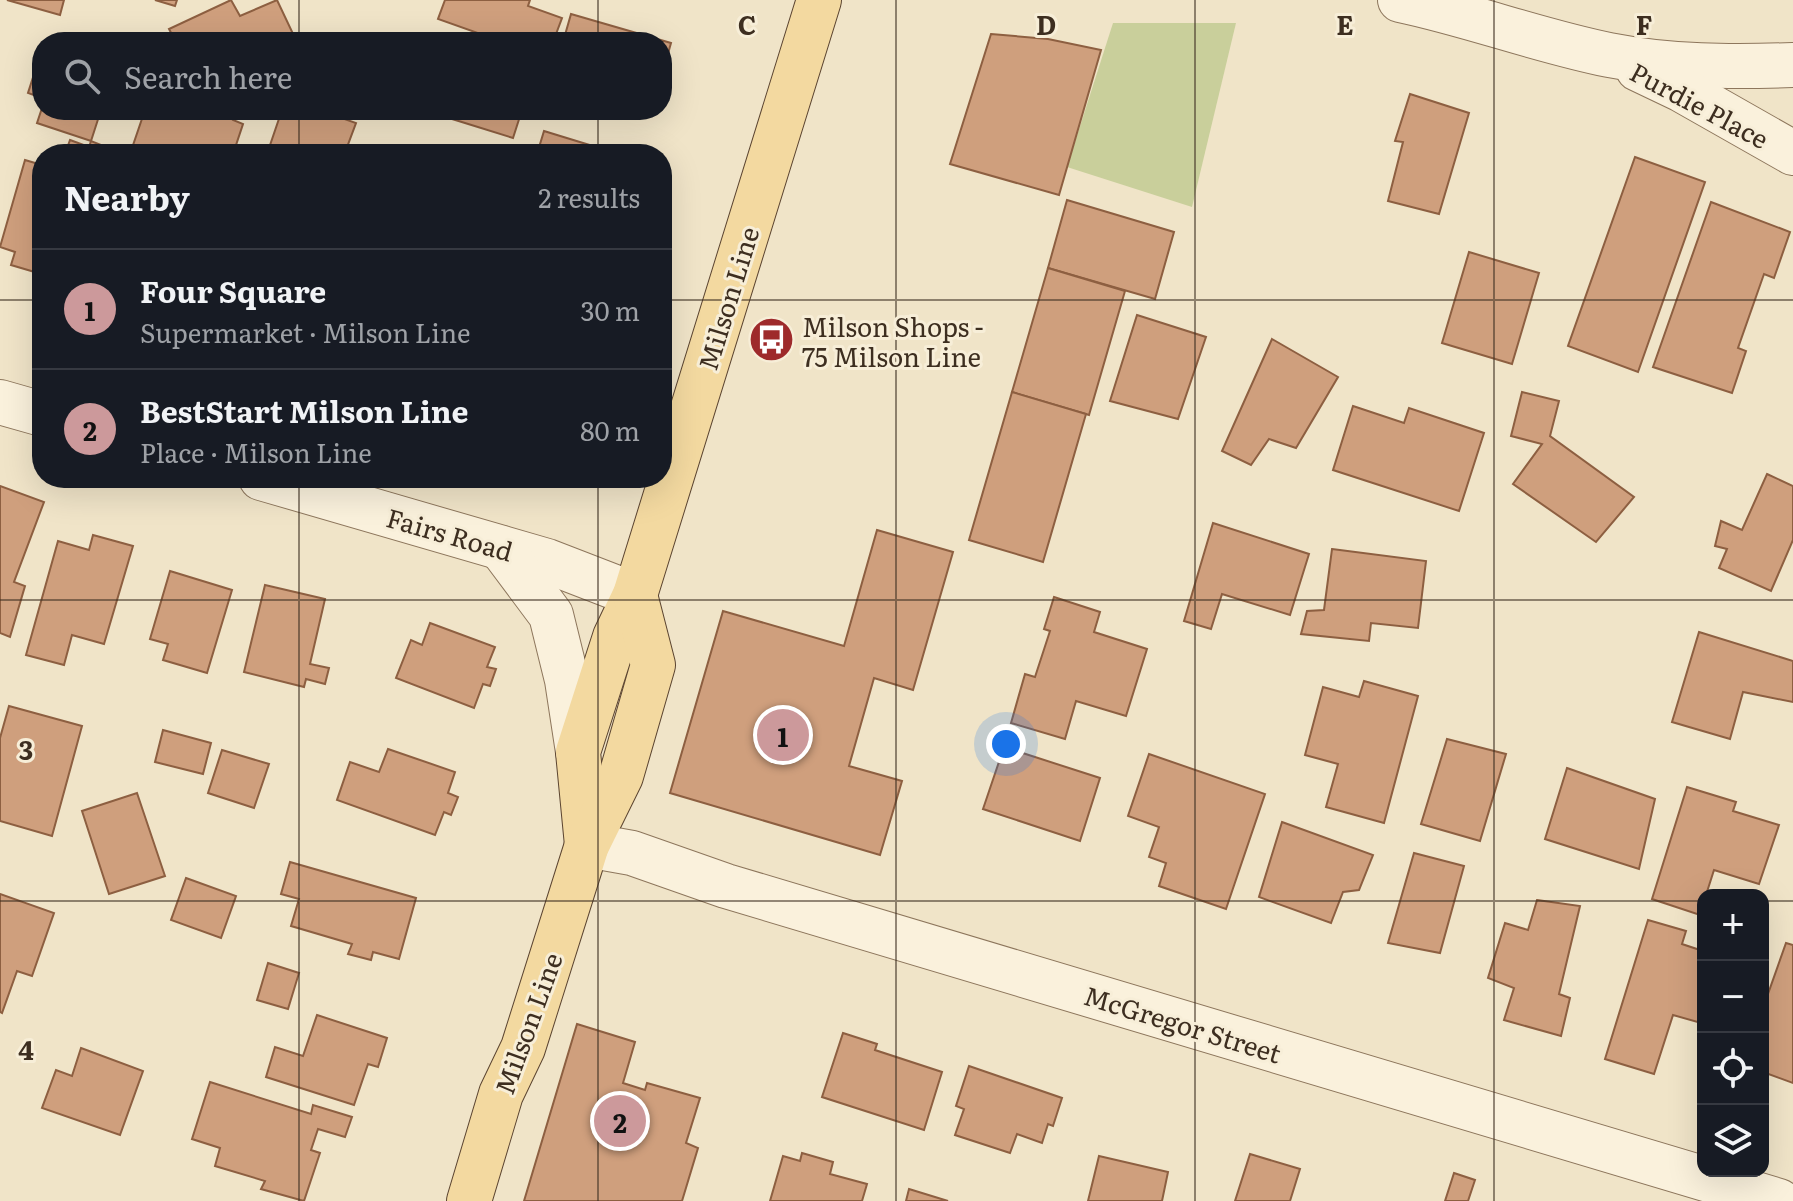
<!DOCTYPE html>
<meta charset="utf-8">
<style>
:root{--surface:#171b24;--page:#20242c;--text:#f1f3f6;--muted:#9ea1a6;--line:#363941;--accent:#cc999b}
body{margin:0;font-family:Literata,serif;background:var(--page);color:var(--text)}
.controls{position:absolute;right:24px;bottom:24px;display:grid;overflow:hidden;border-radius:16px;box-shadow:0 8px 32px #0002}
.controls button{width:72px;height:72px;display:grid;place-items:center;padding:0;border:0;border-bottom:2px solid var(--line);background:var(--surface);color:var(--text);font:40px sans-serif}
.you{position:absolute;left:1006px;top:744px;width:28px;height:28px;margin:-20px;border:6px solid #fff;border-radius:50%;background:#1a73e8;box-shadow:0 0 0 12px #1a73e833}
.badge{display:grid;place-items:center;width:52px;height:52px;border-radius:50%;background:var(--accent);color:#111;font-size:26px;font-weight:700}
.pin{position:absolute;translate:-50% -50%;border:4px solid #fff;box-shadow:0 2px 8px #0006}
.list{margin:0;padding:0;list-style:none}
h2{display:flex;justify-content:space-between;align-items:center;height:104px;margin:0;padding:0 32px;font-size:34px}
h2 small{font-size:26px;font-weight:400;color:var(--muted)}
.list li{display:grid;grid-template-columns:52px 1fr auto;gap:24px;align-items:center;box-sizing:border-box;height:120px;padding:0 32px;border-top:2px solid var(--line)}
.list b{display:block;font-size:30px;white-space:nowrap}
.list p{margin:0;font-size:26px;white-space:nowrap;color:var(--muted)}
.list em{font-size:26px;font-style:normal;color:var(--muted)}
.icon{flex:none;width:44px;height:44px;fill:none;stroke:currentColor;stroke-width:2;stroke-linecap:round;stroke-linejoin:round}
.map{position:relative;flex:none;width:1793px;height:1201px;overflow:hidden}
.search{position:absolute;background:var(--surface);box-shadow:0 8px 32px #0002;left:32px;top:32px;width:640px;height:88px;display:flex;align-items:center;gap:20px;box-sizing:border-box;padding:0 28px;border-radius:32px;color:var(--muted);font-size:30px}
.panel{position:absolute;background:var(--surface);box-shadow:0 8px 32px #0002;left:32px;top:144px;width:640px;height:344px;border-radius:32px}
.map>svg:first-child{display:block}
</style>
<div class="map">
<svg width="1793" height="1201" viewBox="0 0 1793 1201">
<rect width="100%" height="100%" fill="#f0e4c8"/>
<polygon fill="#c9cf9b" points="1113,23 1236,23 1192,207 1067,167"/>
<g fill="#cf9f7d" stroke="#8d5f41" stroke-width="2">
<polygon points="7,0 64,0 60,15"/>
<polygon points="155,0 177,0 175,6"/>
<polygon points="231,0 240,16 277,0 295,38 287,42 176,42 169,29"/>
<polygon points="445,0 530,0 528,6 562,18 553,42 528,42 517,38 516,42 503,42 438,19"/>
<polygon points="571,14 671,43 662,75 662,42 563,42"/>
<polygon points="65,34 87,42 63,42"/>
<polygon points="991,34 1048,39 1101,50 1059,195 950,164"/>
<polygon points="37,65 42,66 42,98 28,93"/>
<polygon points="1410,94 1469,113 1439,214 1388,201 1403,142 1395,141"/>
<polygon points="42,108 42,110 101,110 91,141 37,123"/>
<polygon points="145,110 236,110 233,120 243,124 233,154 218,151 217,154 130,154"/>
<polygon points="282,110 319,110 356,123 346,150 357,154 267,154"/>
<polygon points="452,110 522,110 513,138 449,118"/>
<polygon points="544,131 557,135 619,154 537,154"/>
<polygon points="70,140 89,147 91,141 114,150 113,154 65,154"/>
<polygon points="1635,157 1705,182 1638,372 1568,346"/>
<polygon points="25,160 42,165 42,264 38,273 11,265 15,252 0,247"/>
<polygon points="1067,200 1174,232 1155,299 1048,268"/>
<polygon points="1711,202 1790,232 1774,278 1764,274 1738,348 1746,351 1732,393 1653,367"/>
<polygon points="1469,252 1539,273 1512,364 1442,343"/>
<polygon points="1048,268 1125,291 1089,415 1012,392"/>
<polygon points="1137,315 1206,337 1178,419 1110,401"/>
<polygon points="1272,339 1338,377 1296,448 1269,439 1251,465 1222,451"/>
<polygon points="1012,392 1086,414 1043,562 969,540"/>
<polygon points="1522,392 1559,401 1550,436 1634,497 1596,542 1513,484 1542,444 1511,436"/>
<polygon points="1353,406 1404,423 1409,408 1484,433 1459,511 1333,470"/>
<polygon points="1767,474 1793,486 1793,540 1771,591 1719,568 1727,549 1715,546 1721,521 1742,530"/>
<polygon points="0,486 44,502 14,582 25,586 10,637 0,633"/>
<polygon points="1213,523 1309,554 1290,615 1222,594 1211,629 1184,621"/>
<polygon points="877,530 953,552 913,690 874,678 849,766 902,781 880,855 670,793 723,611 844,646"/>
<polygon points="93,535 133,546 104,644 72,635 64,665 26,655 58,541 89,550"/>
<polygon points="1332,549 1426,561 1418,628 1371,623 1369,641 1301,634 1307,611 1324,610"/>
<polygon points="170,571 232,590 207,673 163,660 168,644 150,639"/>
<polygon points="265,585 325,599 310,664 329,668 325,684 306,679 304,687 244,672"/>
<polygon points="1054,597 1100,612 1094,632 1147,649 1126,716 1076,701 1065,739 1011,723 1025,674 1035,677 1050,631 1044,629"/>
<polygon points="430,623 495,647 487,667 496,669 490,686 483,684 474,708 396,678 411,640 422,645"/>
<polygon points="1699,632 1793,661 1793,702 1743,692 1730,739 1672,722"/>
<polygon points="1364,681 1418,696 1384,823 1326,807 1338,764 1305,755 1323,687 1359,697"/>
<polygon points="9,706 82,726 52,836 0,821 0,738"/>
<polygon points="163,730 211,743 203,774 155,762"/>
<polygon points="1447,739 1506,754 1480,841 1421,824"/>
<polygon points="1004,747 1100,778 1080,841 983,809"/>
<polygon points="388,749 455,772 448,793 458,797 451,815 444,812 435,835 337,800 350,762 379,772"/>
<polygon points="222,750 269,764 254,808 208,793"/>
<polygon points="1149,754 1265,794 1226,909 1159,886 1166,863 1149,857 1159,827 1128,816"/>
<polygon points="1567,768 1655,799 1639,869 1545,839"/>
<polygon points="1687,787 1736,802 1733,811 1779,825 1759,884 1714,870 1706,895 1703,895 1700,915 1652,899"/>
<polygon points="137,793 165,876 109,894 82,811"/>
<polygon points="1282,822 1373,855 1359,890 1343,892 1331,923 1259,897"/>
<polygon points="1414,853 1464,866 1440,953 1388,943"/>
<polygon points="290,862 416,898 399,959 373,952 371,960 348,954 352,944 291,926 299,899 281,894"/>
<polygon points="186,878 236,896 221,938 171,920"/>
<polygon points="0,894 54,913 32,976 17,971 2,1013 0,1012"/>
<polygon points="1537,900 1580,906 1559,994 1570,998 1561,1036 1504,1020 1514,988 1488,978 1505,923 1528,930"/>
<polygon points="1648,920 1686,931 1682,944 1703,951 1701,1023 1673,1015 1654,1074 1605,1059"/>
<polygon points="1786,943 1793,945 1793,1083 1763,1072 1763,1008"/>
<polygon points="268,963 299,973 288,1009 257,1000"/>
<polygon points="317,1015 387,1038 378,1067 368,1064 354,1105 266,1077 275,1047 303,1056"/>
<polygon points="577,1024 635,1042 623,1083 645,1090 647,1083 700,1098 686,1143 698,1148 682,1201 524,1201"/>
<polygon points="843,1033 877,1044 875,1050 942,1072 924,1130 822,1097"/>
<polygon points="81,1048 143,1071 120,1135 42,1108 56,1070 72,1076"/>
<polygon points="969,1066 1062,1098 1053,1126 1048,1124 1042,1143 1017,1134 1010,1153 955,1135 964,1109 956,1106"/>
<polygon points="210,1082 311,1114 313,1105 352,1117 345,1137 318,1129 311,1150 320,1153 304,1201 261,1189 265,1181 215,1166 220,1148 192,1139"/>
<polygon points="802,1153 833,1162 830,1174 867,1184 862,1201 770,1201 783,1156 800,1161"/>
<polygon points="1250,1154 1300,1169 1290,1201 1235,1201"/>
<polygon points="1099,1156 1168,1172 1162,1201 1088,1201"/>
<polygon points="1454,1173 1475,1180 1468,1201 1445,1201"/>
<polygon points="909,1189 948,1201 906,1201"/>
</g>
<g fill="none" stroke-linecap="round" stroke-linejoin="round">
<defs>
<g id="minor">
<path d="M1400 0C1471 15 1539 41 1609 55 1670 67 1731 67 1793 65"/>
<polyline points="1638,69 1682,90 1793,153"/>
<polyline points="0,402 42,414"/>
<polyline points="261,478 547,561 635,595"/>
<polyline points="501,548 551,615 567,680 578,752"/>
<polyline points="587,845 632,853 726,886 1779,1201"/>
</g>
<g id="major">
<polyline points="587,845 578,752 615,637 635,595 819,0"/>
<polyline points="469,1201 501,1094 523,1048 587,845 621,776 653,665 635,595"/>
</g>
</defs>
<use href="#minor" stroke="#8d765c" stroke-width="46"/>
<use href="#major" stroke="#5b4430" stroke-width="46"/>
<use href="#minor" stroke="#faf1dc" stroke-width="44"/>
<use href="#major" stroke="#f3d9a0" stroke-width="44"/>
</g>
<path fill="none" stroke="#3d2e20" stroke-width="2" stroke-opacity="0.55" d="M299 0V42M598 0V42M896 0V1201M1195 0V1201M1494 0V1201M299 110V154M598 110V154M0 300H42M662 300H1793M299 478V1201M598 478V1201M0 600H1793M0 901H1703M1763 901H1793"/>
<defs>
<symbol id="bus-disc" viewBox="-11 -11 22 22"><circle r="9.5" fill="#9e2a2b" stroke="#f7eed8"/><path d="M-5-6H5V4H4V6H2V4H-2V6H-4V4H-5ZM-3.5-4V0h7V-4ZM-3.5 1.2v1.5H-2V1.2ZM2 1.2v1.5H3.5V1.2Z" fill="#fff"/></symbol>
</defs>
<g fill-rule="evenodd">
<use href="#bus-disc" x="746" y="314" width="51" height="51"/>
</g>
<g text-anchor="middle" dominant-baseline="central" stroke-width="6" stroke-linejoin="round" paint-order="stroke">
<g font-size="26" fill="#3d2e20" stroke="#f7eed8">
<text transform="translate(1700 104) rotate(28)">Purdie Place</text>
<text transform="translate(727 298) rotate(-73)">Milson Line</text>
<text transform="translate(450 533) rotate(16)">Fairs Road</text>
<text transform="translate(527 1023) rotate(-70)">Milson Line</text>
<text transform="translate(1183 1023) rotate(17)">McGregor Street</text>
</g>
<g font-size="26" fill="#3d2e20" stroke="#f7eed8" text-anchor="start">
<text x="802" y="325">Milson Shops -<tspan x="802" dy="30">75 Milson Line</tspan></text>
</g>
</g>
<g font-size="26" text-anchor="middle" font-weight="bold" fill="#3d2e20" stroke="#f7eed8" stroke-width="6" stroke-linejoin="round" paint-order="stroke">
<text x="747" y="35">C</text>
<text x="1046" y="35">D</text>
<text x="1345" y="35">E</text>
<text x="1644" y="35">F</text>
<text x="26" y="760">3</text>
<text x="26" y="1060">4</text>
</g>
</svg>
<div class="controls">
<button>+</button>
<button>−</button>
<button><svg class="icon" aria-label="locate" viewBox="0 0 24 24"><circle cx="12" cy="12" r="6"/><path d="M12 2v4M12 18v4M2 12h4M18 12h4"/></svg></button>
<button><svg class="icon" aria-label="layers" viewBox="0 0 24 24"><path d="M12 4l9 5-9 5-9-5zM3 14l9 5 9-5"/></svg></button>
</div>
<div class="you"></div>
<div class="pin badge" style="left:783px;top:735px">1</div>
<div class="pin badge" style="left:620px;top:1121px">2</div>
<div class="search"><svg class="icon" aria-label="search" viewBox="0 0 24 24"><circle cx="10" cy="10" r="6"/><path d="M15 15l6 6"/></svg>Search here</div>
<section class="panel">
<h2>Nearby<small>2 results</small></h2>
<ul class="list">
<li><span class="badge">1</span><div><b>Four Square</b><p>Supermarket · Milson Line</p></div><em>30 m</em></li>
<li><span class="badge">2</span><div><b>BestStart Milson Line</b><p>Place · Milson Line</p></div><em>80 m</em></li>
</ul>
</section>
</div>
